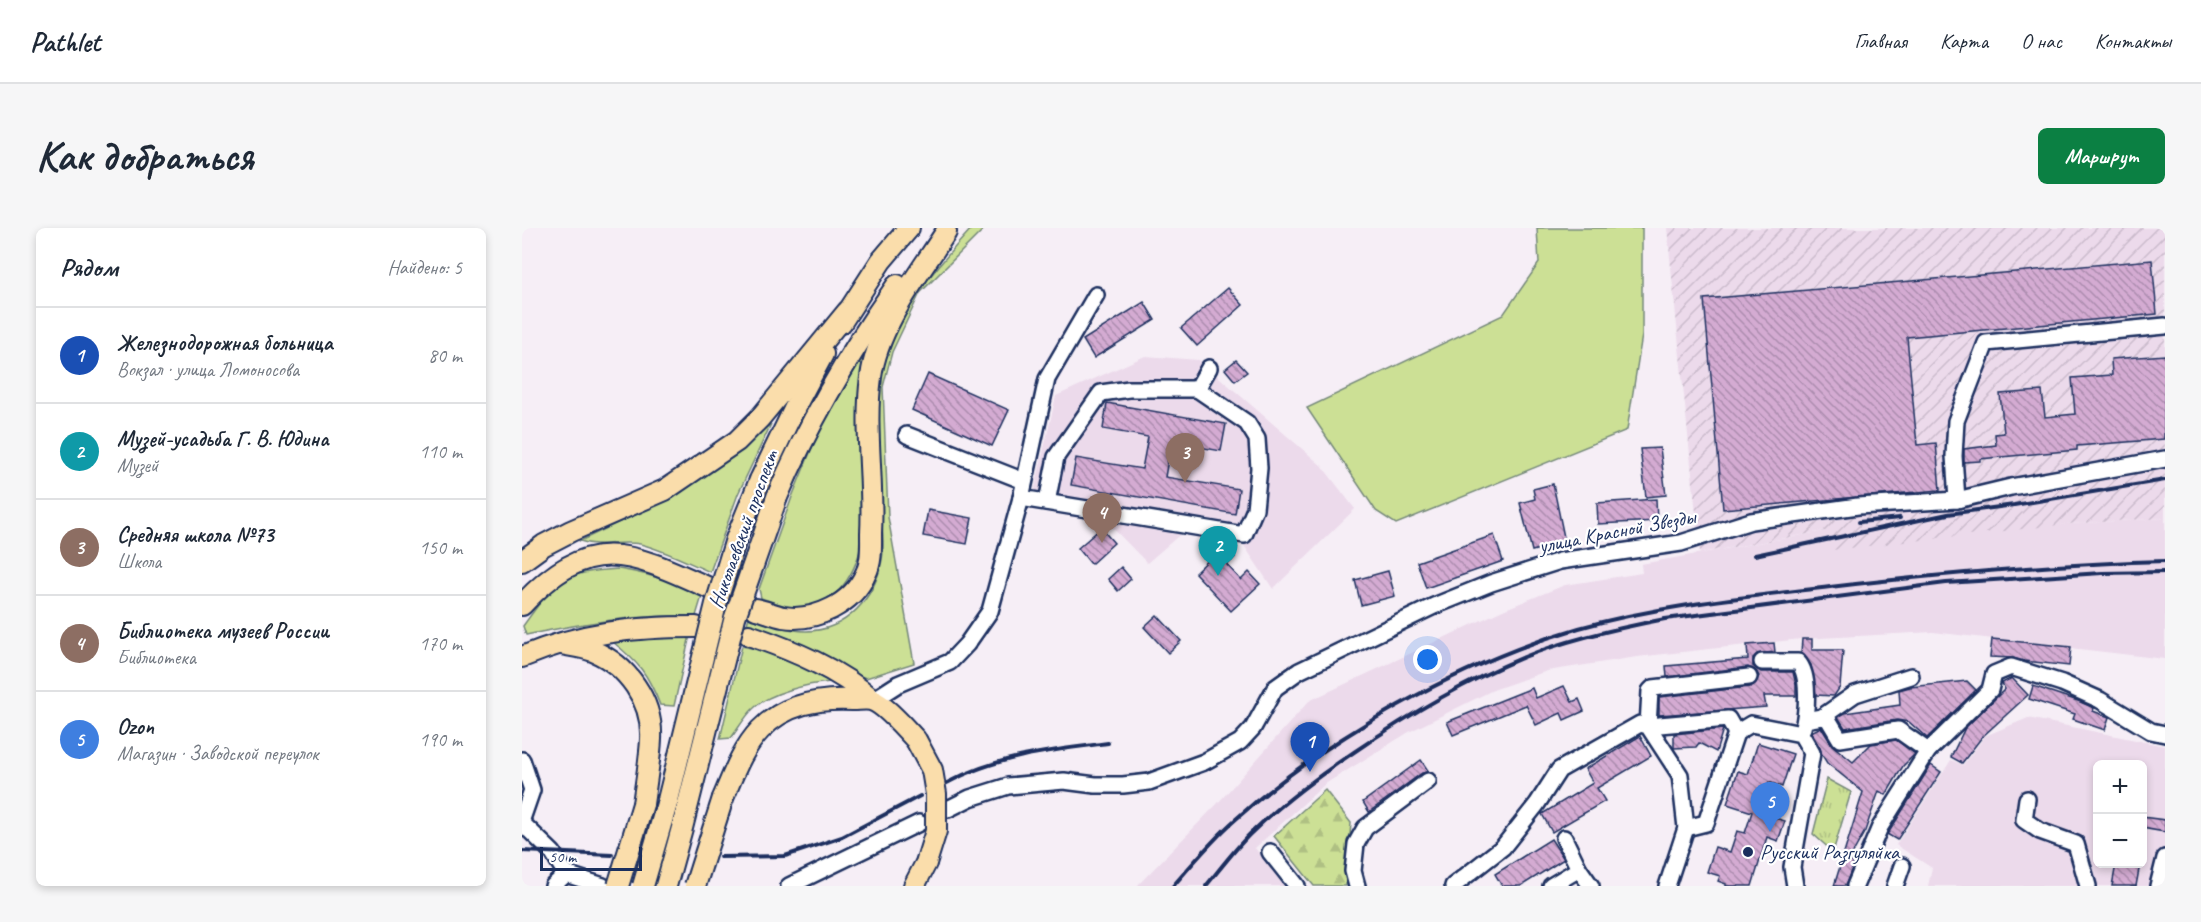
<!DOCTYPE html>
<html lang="ru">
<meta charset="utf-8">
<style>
:root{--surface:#fff;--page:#f6f6f7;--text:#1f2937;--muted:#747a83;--line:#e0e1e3;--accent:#0b8043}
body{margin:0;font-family:Caveat,sans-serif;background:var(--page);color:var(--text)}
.controls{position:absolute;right:18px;bottom:18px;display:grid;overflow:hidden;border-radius:9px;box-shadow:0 3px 9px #0003}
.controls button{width:54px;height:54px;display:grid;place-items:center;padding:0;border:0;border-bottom:2px solid var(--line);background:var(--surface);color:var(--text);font:30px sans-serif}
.scale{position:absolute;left:18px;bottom:15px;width:102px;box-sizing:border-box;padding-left:6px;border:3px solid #1b2f5e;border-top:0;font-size:16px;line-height:21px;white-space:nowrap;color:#1b2f5e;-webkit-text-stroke:4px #fff;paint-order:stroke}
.you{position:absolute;left:906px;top:432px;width:21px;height:21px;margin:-15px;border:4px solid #fff;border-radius:50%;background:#1a73e8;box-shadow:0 0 0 9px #1a73e833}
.badge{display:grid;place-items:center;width:39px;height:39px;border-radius:50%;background:var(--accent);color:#fff;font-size:20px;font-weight:700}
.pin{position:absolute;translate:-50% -50px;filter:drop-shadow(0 2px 3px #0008)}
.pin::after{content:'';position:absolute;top:32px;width:21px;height:18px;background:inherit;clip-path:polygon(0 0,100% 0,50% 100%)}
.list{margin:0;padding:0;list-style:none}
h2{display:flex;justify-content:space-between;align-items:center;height:78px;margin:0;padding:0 24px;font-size:26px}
h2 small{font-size:20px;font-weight:400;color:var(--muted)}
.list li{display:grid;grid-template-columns:39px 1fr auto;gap:18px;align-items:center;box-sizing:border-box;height:96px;padding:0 24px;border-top:2px solid var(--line)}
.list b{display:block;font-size:22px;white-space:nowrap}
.list p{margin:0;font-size:20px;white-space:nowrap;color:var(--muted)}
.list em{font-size:20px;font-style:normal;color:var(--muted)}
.map{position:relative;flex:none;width:1643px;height:658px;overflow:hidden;border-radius:9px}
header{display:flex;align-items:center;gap:36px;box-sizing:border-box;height:84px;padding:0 30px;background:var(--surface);border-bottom:2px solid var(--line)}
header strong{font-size:28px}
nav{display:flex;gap:33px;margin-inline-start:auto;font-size:21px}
.intro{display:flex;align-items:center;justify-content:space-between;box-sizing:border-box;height:144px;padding:0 36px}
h1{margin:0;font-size:42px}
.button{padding:15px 27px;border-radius:9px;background:var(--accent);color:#fff;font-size:21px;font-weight:700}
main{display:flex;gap:36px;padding:0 36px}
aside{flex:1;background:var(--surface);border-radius:9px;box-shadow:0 3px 9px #0003}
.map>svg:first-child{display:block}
</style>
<header>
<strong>Pathlet</strong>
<nav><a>Главная</a><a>Карта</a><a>О нас</a><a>Контакты</a></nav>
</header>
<div class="intro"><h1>Как добраться</h1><a class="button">Маршрут</a></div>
<main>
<aside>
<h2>Рядом<small>Найдено: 5</small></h2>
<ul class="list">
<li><span class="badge" style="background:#1a4fb4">1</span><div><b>Железнодорожная больница</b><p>Вокзал · улица Ломоносова</p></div><em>80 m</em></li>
<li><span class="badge" style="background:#0f9aa8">2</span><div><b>Музей-усадьба Г. В. Юдина</b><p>Музей</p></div><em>110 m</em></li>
<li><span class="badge" style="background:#8d6e63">3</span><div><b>Средняя школа №73</b><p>Школа</p></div><em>150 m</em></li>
<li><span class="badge" style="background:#8d6e63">4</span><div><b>Библиотека музеев России</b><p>Библиотека</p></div><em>170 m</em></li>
<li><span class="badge" style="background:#3f7fe0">5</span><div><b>Ozon</b><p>Магазин · Заводской переулок</p></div><em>190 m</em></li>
</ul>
</aside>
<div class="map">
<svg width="1643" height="658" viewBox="0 0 1643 658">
<defs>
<pattern id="industrial-furrows" width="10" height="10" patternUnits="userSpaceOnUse" patternTransform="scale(1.5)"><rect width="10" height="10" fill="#ecdaeb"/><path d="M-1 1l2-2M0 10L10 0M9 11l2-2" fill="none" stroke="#cabbcc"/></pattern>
<pattern id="forest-firs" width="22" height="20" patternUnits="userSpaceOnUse" patternTransform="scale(1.5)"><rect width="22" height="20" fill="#cce095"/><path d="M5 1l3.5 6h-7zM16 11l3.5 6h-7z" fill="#afc083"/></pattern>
<pattern id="park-tufts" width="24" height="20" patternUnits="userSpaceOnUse" patternTransform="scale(1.5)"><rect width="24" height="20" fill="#cce095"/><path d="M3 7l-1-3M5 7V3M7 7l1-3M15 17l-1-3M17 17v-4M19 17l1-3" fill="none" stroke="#afc083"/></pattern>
<pattern id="building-back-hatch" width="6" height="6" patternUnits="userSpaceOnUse" patternTransform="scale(1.5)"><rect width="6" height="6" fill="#d4abd2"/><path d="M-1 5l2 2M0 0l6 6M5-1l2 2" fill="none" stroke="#ab8cae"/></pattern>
</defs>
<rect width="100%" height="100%" fill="#f6eef6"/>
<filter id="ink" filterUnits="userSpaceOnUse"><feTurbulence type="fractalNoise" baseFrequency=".0167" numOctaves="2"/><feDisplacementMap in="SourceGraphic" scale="12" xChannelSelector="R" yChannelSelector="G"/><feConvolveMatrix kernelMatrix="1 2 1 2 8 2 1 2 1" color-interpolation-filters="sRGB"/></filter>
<g filter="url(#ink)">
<g fill="#ecdaeb" fill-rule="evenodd">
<polygon points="623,128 677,132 800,238 833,281 751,361 719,313 662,303 625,335 584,293 508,281 534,168"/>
<polygon points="1643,290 1643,431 1411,404 1279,411 1115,429 1025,443 971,462 887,504 803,556 733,620 762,658 615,658 696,575 787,473 981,382 1043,357 1120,345 1119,336 1303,303 1545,296"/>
<path d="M1506 490 1643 518V658H1406L1410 640 1374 617 1429 532 1441 537 1463 508ZM1576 536H1620V636H1576Z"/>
</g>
<polygon fill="url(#industrial-furrows)" points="1145,0 1643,0 1643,290 1545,296 1310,322 1303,303 1178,325"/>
<g fill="#cce095" stroke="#74887a" stroke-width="1.5">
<path d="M450 0H463L398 65 370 124 361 159 366 289 392 435 344 450 325 443 272 413 225 396 227 389C245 395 264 403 284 403 325 403 353 369 360 332 363 317 360 300 359 286 357 236 349 181 363 132 377 80 415 39 450 0Z"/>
<polygon points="1015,0 1120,0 1120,107 1105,202 874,296 854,283 785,180 981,87 1017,35"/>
<path d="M344 122 337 169 341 311C333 348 314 381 271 379 261 378 249 373 239 370L237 361 270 269 296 205Z"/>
<path d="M249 196 216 266 188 344C165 334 142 322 118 316 98 312 77 320 58 313L137 275 170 255Z"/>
<path d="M97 341C131 347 150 353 180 368L174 388C114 386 62 395 4 407L1 398C33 353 41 344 97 341Z"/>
<path d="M168 407 152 478 138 477C126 446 117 435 91 414Z"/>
<path d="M220 418C252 424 281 437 308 454 286 456 249 464 232 480 223 488 216 501 209 510L198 511Z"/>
</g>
<polygon fill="url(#forest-firs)" stroke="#74887a" stroke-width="1.5" points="803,562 829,595 824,658 792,658 752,608"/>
<polygon fill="url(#park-tufts)" stroke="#74887a" stroke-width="1.5" points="1305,551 1329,564 1311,624 1291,606"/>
<g fill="url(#building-back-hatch)" stroke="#1b2f5e" stroke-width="1.5">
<polygon points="1630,32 1635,86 1385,109 1395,217 1414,215 1418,262 1201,281 1182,71"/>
<polygon points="706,60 721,77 675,118 659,100"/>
<polygon points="622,74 633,92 572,130 561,112"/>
<polygon points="1643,127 1642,211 1555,218 1555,222 1458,231 1458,233 1442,234 1442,221 1474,217 1473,206 1482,205 1478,166 1520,163 1523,189 1553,186 1550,150 1590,147 1589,131"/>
<polygon points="714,132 725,144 713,153 703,141"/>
<polygon points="406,146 487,182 470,218 390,182"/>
<polygon points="585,175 704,196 699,223 649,214 643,249 717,261 713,286 549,257 554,230 620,241 626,209 581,201"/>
<polygon points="1138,220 1144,267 1124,269 1118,221"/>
<polygon points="1031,256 1043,314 1010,323 998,275 1013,271 1011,261"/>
<polygon points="1134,271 1135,293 1076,296 1075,275"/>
<polygon points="406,282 450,290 445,316 401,308"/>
<polygon points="579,300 592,315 569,336 556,320"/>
<polygon points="972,307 981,333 904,360 895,334"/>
<polygon points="702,317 713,329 705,337 719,352 727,344 738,356 709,383 673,345"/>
<polygon points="599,339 609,351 596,363 586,351"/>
<polygon points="866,343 873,368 839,377 833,352"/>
<polygon points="635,387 659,413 646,425 622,399"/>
<polygon points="1280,411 1290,411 1290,422 1321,422 1318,459 1312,468 1294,467 1289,437 1279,425"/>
<polygon points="1470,411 1549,419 1547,438 1502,433 1491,430 1468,429"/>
<polygon points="1252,415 1253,424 1235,426 1231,430 1231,438 1239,444 1271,444 1274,457 1274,468 1242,468 1244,479 1137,487 1137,469 1228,459 1233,456 1237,448 1234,443 1226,439 1145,449 1144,438 1226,431 1225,417"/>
<polygon points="1490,450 1506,467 1460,509 1440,535 1429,529 1443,500 1483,461 1480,455"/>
<polygon points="1445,453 1454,462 1405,510 1387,494 1375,492 1323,500 1316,489 1323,485 1378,477 1377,462 1388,459"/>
<polygon points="1042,458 1050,474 1057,471 1062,483 1042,492 1039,485 1014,497 1004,477 931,507 925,494 1010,460 1014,470"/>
<polygon points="1511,458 1556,473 1572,480 1571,483 1587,489 1583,502 1551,491 1553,486 1507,471"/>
<polygon points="1299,499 1310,517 1331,534 1349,516 1374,512 1393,526 1381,538 1364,567 1357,563 1343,603 1327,632 1332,635 1323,658 1312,658 1341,564 1305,535 1300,527 1298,520 1289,504"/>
<polygon points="1201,501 1194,524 1177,515 1174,519 1152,520 1152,506"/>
<polygon points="1118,508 1129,528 1075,560 1083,573 1030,604 1020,586 1071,555 1063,541"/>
<polygon points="1236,515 1271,526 1260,559 1247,554 1237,585 1263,593 1256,613 1245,609 1230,658 1204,658 1204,656 1196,653 1198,648 1185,644 1193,619 1208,624 1215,603 1223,605 1230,584 1205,576 1216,543 1226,546"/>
<polygon points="899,532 907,544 900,545 847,584 841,574"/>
<polygon points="1409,537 1419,544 1375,612 1365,606 1367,604"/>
<polygon points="1620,589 1643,592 1643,604 1620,600"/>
<polygon points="1029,611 1042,631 999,658 980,658 973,646"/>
<polygon points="1594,636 1618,636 1614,658 1590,658"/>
</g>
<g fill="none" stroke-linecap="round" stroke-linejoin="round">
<defs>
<g id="minor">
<polyline points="385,207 502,253"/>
<polyline points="499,270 722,307 733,281 737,240 735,211 725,195 675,161 687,140"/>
<polyline points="1435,272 1432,228 1434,193 1464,115 1643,98"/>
<polyline points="525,274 534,229 579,165 607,161 675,161"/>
<path d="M1240 434H1276C1288 447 1285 483 1281 500"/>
<polyline points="1227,449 1131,460 1128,463 1126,498 1206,491 1214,505 1229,496 1279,506 1290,525 1270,639 1273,658"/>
<polyline points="351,472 376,456 428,434 445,416 468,383 499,270 525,151 574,67"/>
<polyline points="1300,489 1306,491 1318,511 1376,502 1406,523"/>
<polyline points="1283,492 1300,489 1333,466 1389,448"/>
<polyline points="0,532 10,562 0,591"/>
<polyline points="1505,571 1502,592 1518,603 1554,616 1566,658"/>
<polyline points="426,581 448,570 486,558 542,553 573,557 601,557 627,554 682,534 718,514 731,500 753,460 777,443 912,378 969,355 1038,333 1159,315 1229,293 1336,278 1435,272 1489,259 1643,231"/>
<polyline points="0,595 31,625 44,646"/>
<polyline points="1164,600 1184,595 1214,505"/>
<polyline points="748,624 775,658"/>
<polyline points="1057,641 1069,658"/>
<polyline points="31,658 44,646 81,658"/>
<polyline points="267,658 397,595"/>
<polyline points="835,658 831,643 834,616 843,600 906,553"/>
<polyline points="931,658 981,619 1015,576 1037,542 1118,496 1126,498 1158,547 1164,600 1145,658"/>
<polyline points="1029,658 1057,641 1042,610"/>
<polyline points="1333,658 1358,599 1406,523 1468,462 1472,446 1489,439 1540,455 1578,472 1629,503 1643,506"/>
<polyline points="1373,658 1380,638"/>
<polyline points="1636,658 1643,630"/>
</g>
<g id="major">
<polyline points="319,95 359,33 387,0"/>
<polyline points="238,252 276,173 301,126"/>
<path d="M255 269C287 193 328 124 375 57"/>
<polyline points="0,333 22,317 49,303 143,262 215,213 238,190 325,84"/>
<path d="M0 377C67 305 106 323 185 359"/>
<path d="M234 381C243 383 252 387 261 389 293 394 331 376 344 345 350 333 349 318 349 305 352 253 342 201 349 149 356 97 396 48 424 4"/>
<path d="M227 407C270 422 317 441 351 472"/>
<path d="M39 416C49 418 61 419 71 423 105 437 131 473 129 511 128 532 124 554 121 576"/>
<path d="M0 429C60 404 110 399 174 399"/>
<path d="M201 570C211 547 220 521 238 502 263 476 296 470 331 472 337 472 344 471 349 472 361 475 385 502 394 512"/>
<polyline points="392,658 404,635"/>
</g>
</defs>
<use href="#minor" stroke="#1b2f5e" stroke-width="20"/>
<use href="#major" stroke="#1b2f5e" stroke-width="24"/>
<use href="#minor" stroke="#fff" stroke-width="15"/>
<use href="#major" stroke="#faddab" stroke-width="20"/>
<g stroke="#1b2f5e" stroke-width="4">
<polyline points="1337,294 1378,290"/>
<polyline points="1233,327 1426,286 1492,277 1643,252"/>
<path d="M425 555C474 528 531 522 586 515"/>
<polyline points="0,623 90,627"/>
<polyline points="198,629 263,628 320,609 398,568"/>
<path d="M651 658C671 635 691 611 714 591 805 509 940 434 1057 400 1139 377 1224 369 1308 359 1420 346 1530 336 1643 333"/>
<path d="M684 658C698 641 712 622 728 606 760 575 795 549 832 524 886 487 942 454 1002 429 1047 411 1096 400 1143 391L1424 355 1580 345 1643 344"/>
</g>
<defs>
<g id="major-bridge">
<polyline points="394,512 410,542 414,566 414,603 404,635"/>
<polyline points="96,658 121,576"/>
<polyline points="121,658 146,572 194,376 214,311 238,252"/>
<polyline points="144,658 160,600 213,389 255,269"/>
<polyline points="173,658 201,570"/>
</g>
</defs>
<use href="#major-bridge" stroke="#1b2f5e" stroke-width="24" stroke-linecap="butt"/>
<use href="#major-bridge" stroke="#faddab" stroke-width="20"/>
</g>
</g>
<circle fill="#1b2f5e" stroke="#fff" stroke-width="2" cx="1226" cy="624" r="6"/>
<g text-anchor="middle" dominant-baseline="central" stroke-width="4.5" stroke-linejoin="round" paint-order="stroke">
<g font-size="21" fill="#1b2f5e" stroke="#fff">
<text transform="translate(221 301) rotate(-70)">Николаевский проспект</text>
<text transform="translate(1095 303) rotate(-11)">улица Красной Звезды</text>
</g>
<g font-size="21" fill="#1b2f5e" stroke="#fff" text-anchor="start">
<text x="1238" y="624">Русский Разгуляйка</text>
</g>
</g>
</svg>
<div class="controls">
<button>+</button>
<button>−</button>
</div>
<div class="scale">50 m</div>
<div class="you"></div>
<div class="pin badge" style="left:788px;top:544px;background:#1a4fb4">1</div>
<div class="pin badge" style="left:696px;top:348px;background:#0f9aa8">2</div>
<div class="pin badge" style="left:663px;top:255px;background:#8d6e63">3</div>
<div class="pin badge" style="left:580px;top:315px;background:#8d6e63">4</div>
<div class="pin badge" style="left:1248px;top:604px;background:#3f7fe0">5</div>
</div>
</main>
